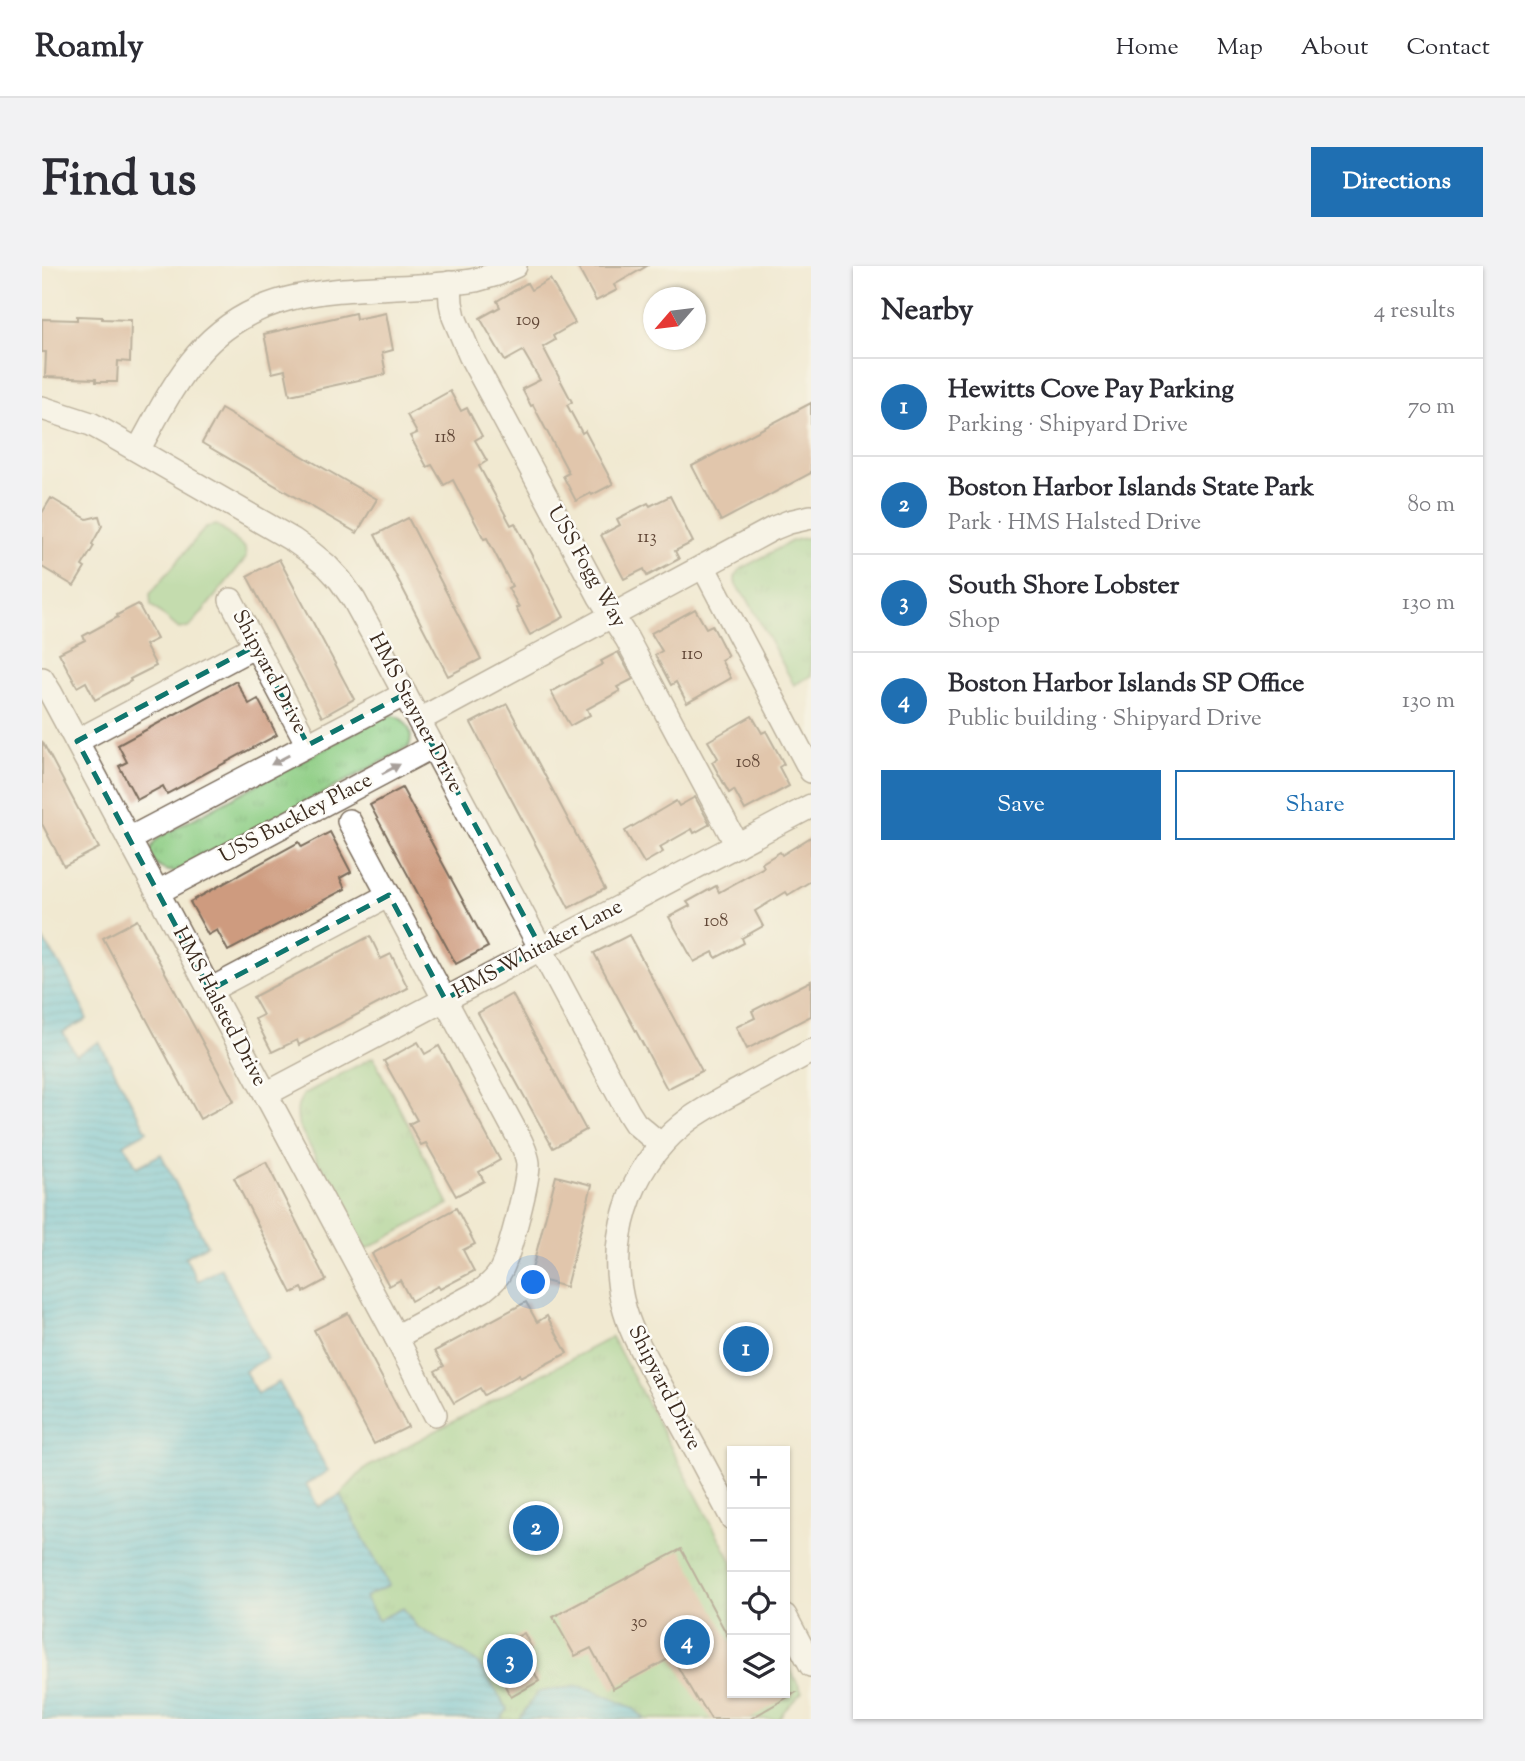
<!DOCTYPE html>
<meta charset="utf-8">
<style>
:root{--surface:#fff;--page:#f2f2f3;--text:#2b2b33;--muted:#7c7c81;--line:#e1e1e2;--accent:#1f6fb2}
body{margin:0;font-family:"Sorts Mill Goudy",serif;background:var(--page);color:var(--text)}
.controls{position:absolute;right:21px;bottom:21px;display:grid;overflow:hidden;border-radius:0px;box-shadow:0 2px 5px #0004}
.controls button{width:63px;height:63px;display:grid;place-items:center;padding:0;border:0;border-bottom:2px solid var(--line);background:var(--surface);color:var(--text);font:35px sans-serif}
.compass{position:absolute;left:601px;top:21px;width:63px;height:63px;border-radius:50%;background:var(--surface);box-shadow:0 2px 5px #0004;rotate:242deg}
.you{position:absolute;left:492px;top:1017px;width:24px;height:24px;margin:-18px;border:5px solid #fff;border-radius:50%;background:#1a73e8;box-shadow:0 0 0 10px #1a73e833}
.badge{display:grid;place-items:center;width:46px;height:46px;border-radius:50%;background:var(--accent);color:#fff;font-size:23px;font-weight:700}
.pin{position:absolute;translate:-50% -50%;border:4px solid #fff;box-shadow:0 2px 7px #0006}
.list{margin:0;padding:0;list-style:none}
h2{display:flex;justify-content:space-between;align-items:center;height:91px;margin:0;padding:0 28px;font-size:30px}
h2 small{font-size:23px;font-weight:400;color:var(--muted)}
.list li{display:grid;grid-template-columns:46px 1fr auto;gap:21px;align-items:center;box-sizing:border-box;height:98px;padding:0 28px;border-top:2px solid var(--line)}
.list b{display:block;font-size:26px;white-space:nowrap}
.list p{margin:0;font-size:23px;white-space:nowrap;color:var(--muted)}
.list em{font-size:23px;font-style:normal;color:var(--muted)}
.actions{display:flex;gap:14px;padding:21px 28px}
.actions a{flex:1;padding:16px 0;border:2px solid var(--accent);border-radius:0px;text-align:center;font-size:24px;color:var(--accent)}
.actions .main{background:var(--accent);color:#fff}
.icon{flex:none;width:38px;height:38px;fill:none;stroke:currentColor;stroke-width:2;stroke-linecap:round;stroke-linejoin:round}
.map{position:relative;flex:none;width:769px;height:1453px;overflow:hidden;border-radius:0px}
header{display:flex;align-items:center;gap:42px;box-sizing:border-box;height:98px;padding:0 35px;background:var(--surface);border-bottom:2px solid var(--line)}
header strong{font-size:33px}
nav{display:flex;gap:38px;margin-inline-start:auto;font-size:24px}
.intro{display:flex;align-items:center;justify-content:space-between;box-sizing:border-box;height:168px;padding:0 42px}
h1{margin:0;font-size:49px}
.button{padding:18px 32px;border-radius:0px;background:var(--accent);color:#fff;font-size:24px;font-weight:700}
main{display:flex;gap:42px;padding:0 42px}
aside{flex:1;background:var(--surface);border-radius:0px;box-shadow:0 2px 5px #0004}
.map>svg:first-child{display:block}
</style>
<header>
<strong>Roamly</strong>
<nav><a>Home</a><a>Map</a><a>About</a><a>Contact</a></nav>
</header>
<div class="intro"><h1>Find us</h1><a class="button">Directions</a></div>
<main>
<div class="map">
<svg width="769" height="1453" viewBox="0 0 769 1453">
<defs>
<pattern id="grass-tufts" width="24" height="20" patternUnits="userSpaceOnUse" patternTransform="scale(1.75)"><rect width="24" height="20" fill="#8ecd84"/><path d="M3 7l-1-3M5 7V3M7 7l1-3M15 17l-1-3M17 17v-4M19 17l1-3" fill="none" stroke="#7bb072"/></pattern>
<pattern id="water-rules" width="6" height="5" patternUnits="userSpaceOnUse" patternTransform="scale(1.75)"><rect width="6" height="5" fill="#5fc3dd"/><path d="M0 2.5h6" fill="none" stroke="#509fb3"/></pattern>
</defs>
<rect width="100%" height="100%" fill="#fdfcf7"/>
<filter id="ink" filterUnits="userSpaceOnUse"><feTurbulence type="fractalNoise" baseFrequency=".0143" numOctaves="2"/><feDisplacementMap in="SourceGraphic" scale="14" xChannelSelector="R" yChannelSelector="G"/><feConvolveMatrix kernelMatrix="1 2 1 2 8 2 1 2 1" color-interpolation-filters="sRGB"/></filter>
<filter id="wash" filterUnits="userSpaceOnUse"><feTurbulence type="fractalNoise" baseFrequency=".00686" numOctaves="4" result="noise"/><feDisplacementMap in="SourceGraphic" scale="28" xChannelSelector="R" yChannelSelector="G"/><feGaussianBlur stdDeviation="1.57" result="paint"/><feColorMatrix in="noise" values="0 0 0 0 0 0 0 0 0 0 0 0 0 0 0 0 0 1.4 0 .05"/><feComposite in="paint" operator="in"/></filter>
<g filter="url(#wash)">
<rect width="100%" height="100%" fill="#f1e9d1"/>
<g fill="url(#grass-tufts)" stroke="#647c51" stroke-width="2">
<path d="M762 272H769V410L752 419 705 332C696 324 688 315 697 304L750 275Z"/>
<path d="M345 449C363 449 373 465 367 481L135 606C112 606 98 586 119 570Z"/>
<path d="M331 791 407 938 323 984 257 860C254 847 254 839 262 828Z"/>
<polygon points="570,1071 690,1296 690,1427 743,1427 743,1393 760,1426 741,1446 737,1453 603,1453 591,1442 573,1435 496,1426 477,1453 459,1453 466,1443 422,1387 399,1375 374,1360 361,1342 336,1355 323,1331 346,1318 298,1229 322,1203"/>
</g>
<polygon fill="#8ecd84" stroke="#647c51" stroke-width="2" points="175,259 203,282 204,292 148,361 137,363 109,339 108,328 164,261"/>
<g fill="url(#water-rules)" stroke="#4d767e" stroke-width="2">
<path d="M0 673C20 698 33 723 45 753L21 766 34 789 57 776 105 865 82 878 95 901 119 888 165 979 143 991 156 1015 179 1002 225 1092 203 1105 215 1128 237 1116 286 1205 264 1218 276 1241 298 1229 347 1319 323 1331 336 1354 361 1342 374 1360 399 1375 422 1387 436 1397 466 1443 459 1453H0Z"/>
<polygon points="536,1420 549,1423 591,1442 603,1453 477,1453 496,1426"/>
</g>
<g id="blocks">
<g fill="#ce9b7f">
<polygon points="535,0 605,0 572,19 575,24 554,35"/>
<polygon points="508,13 533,57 511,70 513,74 501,81 530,136 525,139 540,167 543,165 571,218 550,229 549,227 534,235 521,210 527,207 491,139 489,140 480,123 498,114 481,85 463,95 438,52 458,41 455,35 485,17 489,24"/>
<polygon points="313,47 314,53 344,47 351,84 340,87 344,108 248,129 243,104 230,107 222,68"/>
<polygon points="35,50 60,51 60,53 89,54 88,96 76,95 75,116 54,116 54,113 3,111 4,86 0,86 0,53 35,54"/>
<polygon points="408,125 419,145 425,142 440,170 433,174 445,195 437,200 469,259 473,257 522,351 488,369 474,342 477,341 466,322 470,320 445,272 442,273 411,214 402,219 390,199 385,201 368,170 375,167 365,149"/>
<polygon points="769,137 769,207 679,255 650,200"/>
<polygon points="179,143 335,233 315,267 160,177"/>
<polygon points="628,230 651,276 633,285 637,293 605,310 602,303 582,313 559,269 578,259 575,253 606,237 608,240"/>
<polygon points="9,232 45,253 57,250 60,260 50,278 52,280 40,300 43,302 32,320 0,301 0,247"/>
<polygon points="366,252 439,393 406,410 333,269"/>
<polygon points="237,293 312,433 280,451 205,310"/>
<polygon points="96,338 115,373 103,379 114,400 88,413 89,415 53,434 44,416 35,421 17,387 43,374 41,370 76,351 75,349"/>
<polygon points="653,343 664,362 670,359 686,390 679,394 689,412 645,437 634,416 629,419 613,389 620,385 609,367"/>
<polygon points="576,386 591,413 575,421 578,425 545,443 548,449 528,460 509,426 561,398 559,395"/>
<polygon points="194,415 207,438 216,433 235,469 125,528 121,520 95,534 77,500 85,496 76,479"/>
<polygon points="465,438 563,623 527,642 429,457"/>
<polygon points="710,450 720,467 724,465 742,498 737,501 747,520 703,544 692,524 687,527 670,496 676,492 666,475"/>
<polygon points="0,475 57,582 22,600 0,558"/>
<polygon points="360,522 446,681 414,698 328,539"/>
<polygon points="653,531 668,558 652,567 650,563 618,581 621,586 602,597 583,565 634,535 637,540"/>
<polygon points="288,566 309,606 298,612 303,623 186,685 175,664 166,669 148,636 257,576 260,581"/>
<polygon points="769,571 769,615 746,629 744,626 713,645 721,660 700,672 702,677 674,692 671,686 652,696 627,651 648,640 645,636 674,620 677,626 722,601 720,597 738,586 740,589"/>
<polygon points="95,654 192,835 158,853 61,672"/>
<polygon points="587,669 660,805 625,823 552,687"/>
<polygon points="328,670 339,693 349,688 366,722 257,779 255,774 230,786 213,753 221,749 211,731"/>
<polygon points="769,715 769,750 705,783 694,761 713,752 710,745"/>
<polygon points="470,728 544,864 511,882 436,747"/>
<polygon points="376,776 383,788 397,780 458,894 437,906 442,915 414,930 384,877 379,879 367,858 375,854 342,795"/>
<polygon points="224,896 284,1014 262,1026 260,1022 250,1027 192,912"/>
<polygon points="514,910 550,919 524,1021 488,1011"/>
<polygon points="414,942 433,978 421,984 432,1005 398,1023 396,1020 369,1035 358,1014 347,1020 330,988"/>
<polygon points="484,1036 495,1056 505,1050 525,1087 478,1112 477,1109 442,1129 438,1122 412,1137 393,1105 402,1100 393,1085"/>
<polygon points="306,1047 366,1161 332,1178 272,1064"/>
<polygon points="639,1283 690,1378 690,1427 753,1427 708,1453 669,1453 658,1435 656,1436 630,1391 571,1423 549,1382 533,1390 511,1351"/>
<polygon points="482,1367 490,1383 483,1388 497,1415 469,1431 445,1386"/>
</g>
</g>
</g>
<g filter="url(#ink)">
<use href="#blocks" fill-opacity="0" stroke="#7b6d5d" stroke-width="2"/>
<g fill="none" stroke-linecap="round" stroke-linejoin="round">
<defs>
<g id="minor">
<polyline points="408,17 409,37 412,51 428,89 558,331 585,373 695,579"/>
<polyline points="0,142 49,158 67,168 251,274 268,286 285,300 298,314 312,334 334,374 586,846 593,857 619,879"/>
<path d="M96 184C114 152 131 117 155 89 228 3 336 31 434 14L455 8 473 0"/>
<polyline points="662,302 769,505"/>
<polyline points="189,334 266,479"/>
<polyline points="0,413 8,426 354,1071 393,1148"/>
<polyline points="377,454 732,262 747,256 769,251"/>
<polyline points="35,475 213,380"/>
<path d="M307 555 479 876C482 883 485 889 486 897 487 913 467 989 459 1004 455 1013 448 1018 441 1024L354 1071"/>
<polyline points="87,573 363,428"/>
<polyline points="116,626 391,480"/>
<polyline points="168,724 347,629"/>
<polyline points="224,828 769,540"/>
<path d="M690 1252C669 1212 647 1171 625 1131 610 1103 592 1075 583 1045 563 978 586 903 640 859 658 844 679 834 699 823 722 810 746 798 769 785"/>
<polyline points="743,1350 769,1399"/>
</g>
</defs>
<use href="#minor" stroke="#7b6d5d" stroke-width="26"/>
<use href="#minor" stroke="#fff" stroke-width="23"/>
</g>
<defs><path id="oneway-solid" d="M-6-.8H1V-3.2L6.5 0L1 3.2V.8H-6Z" transform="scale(1.75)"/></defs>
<g fill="#a79f9a">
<use href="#oneway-solid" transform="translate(238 494) rotate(152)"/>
<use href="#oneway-solid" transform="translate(349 503) rotate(-28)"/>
</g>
</g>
<path d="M0 0H769V1453H0ZM213 380 266 479 363 428 499 682 403 733 347 629 168 724 35 475Z" fill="#f1e9d1" fill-opacity=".55" fill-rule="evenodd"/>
<path fill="none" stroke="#0f766e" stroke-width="5" stroke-dasharray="14 9" stroke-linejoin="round" d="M213 380 266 479 363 428 499 682 403 733 347 629 168 724 35 475Z"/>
<g text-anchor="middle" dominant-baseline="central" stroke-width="5" stroke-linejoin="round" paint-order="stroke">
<g font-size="18" fill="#604636">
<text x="486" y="55">109</text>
<text x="403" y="172">118</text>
<text x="605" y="272">113</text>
<text x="650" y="389">110</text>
<text x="706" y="497">108</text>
<text x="674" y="656">108</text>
<text x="597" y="1357">30</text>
</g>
<g font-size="21" fill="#3b2a1e" stroke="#fdfcf7">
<text transform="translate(544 301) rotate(60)">USS Fogg Way</text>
<text transform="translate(227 406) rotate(62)">Shipyard Drive</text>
<text transform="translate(373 447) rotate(62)">HMS Stayner Drive</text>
<text transform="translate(254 553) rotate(-28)">USS Buckley Place</text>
<text transform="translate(496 684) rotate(-28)">HMS Whitaker Lane</text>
<text transform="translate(177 741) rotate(62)">HMS Halsted Drive</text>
<text transform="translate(622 1122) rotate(63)">Shipyard Drive</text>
</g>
</g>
</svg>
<div class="controls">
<button>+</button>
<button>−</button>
<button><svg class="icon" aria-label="locate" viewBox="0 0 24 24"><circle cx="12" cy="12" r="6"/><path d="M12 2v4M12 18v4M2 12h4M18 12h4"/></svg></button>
<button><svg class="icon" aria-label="layers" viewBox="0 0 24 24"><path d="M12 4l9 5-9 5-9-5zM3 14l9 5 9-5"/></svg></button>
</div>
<svg class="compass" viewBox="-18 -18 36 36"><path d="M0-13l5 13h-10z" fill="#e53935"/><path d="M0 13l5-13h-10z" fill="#7c7c81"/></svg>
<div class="you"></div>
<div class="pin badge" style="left:704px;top:1083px">1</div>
<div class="pin badge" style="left:494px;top:1262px">2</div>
<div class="pin badge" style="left:468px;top:1395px">3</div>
<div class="pin badge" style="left:645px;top:1376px">4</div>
</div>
<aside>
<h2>Nearby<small>4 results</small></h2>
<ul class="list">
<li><span class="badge">1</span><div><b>Hewitts Cove Pay Parking</b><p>Parking · Shipyard Drive</p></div><em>70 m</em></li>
<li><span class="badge">2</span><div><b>Boston Harbor Islands State Park</b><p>Park · HMS Halsted Drive</p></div><em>80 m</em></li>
<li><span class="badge">3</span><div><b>South Shore Lobster</b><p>Shop</p></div><em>130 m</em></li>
<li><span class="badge">4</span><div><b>Boston Harbor Islands SP Office</b><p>Public building · Shipyard Drive</p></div><em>130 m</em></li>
</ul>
<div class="actions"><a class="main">Save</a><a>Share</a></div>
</aside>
</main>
